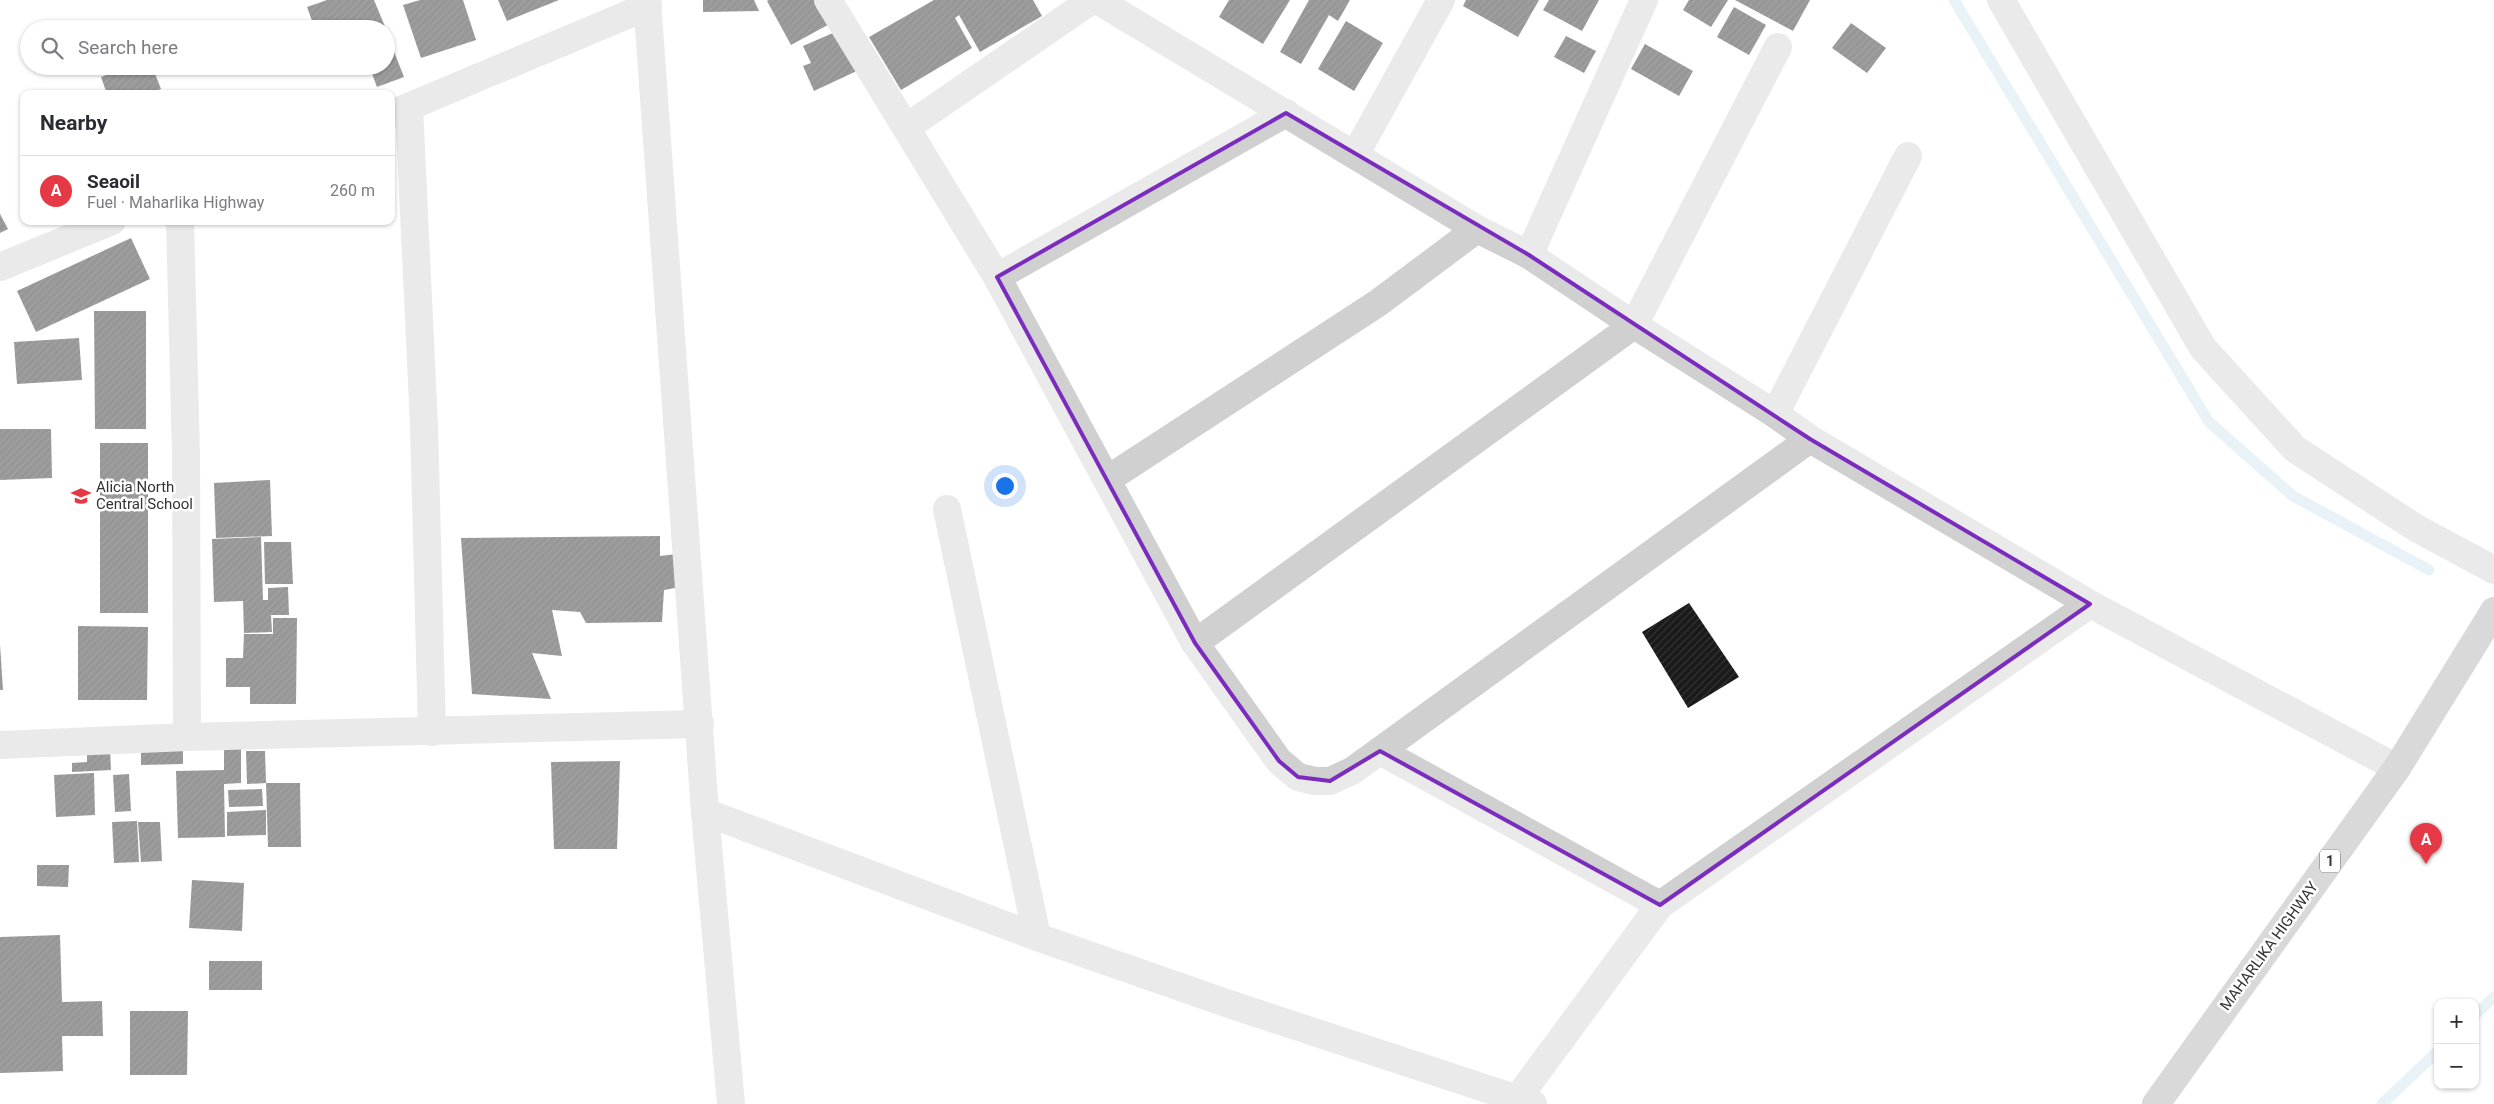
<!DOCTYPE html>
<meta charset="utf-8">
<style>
:root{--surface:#fff;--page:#f2f2f3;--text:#2b2b33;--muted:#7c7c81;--line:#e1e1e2;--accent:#e63946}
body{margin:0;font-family:Roboto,sans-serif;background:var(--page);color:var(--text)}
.controls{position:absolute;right:15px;bottom:15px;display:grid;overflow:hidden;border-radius:10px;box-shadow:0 1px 4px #0004}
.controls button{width:45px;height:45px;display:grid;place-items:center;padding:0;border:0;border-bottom:1px solid var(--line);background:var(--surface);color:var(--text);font:25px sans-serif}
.you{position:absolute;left:1004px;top:485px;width:18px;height:18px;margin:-12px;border:4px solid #fff;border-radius:50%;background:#1a73e8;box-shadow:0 0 0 8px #1a73e833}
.badge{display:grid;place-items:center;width:32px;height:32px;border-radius:50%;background:var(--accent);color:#fff;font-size:16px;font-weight:700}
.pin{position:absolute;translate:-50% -41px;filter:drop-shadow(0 1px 2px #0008)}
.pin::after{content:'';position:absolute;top:26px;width:18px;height:15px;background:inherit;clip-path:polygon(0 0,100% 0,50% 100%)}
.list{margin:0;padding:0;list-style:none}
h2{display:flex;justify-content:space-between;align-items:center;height:65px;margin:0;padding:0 20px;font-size:21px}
h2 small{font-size:16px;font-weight:400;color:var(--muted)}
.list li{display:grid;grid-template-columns:32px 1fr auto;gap:15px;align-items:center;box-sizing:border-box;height:70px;padding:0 20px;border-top:1px solid var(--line)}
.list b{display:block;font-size:19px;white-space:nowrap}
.list p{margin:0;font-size:16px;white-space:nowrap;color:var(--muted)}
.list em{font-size:16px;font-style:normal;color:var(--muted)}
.icon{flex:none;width:28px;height:28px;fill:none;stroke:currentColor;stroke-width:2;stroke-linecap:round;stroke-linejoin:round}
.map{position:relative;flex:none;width:2494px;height:1104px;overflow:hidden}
.search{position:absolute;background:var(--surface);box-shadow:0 1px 4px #0004;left:20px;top:20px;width:375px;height:55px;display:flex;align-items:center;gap:12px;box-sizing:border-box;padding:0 18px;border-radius:28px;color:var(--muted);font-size:19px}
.panel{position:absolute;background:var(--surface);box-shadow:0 1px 4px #0004;left:20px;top:90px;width:375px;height:135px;border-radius:10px}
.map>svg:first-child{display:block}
</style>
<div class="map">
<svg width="2494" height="1104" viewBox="0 0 2494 1104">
<defs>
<pattern id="building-hatch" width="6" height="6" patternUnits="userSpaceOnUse" patternTransform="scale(1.25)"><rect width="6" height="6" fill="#1a1a1a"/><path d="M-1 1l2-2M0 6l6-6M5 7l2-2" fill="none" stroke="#333"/></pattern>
</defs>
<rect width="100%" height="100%" fill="#fff"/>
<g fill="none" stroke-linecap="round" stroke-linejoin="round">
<g stroke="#cfe2ee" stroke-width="11">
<polyline points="1954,0 2209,422 2293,496 2429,570"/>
<polyline points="2475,1015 2494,997"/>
<polyline points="2382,1104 2438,1051"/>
</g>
</g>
<g fill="url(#building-hatch)">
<polygon points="327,0 374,0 386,29 315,29 307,7"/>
<polygon points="420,0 463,0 476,40 421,58 403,5"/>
<polygon points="498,0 559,0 507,21"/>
<polygon points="703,0 754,0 759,11 703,12"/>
<polygon points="769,0 823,0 835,21 791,45 767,1"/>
<polygon points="934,0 1033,0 1042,16 980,52 959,15 955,18 972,48 901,90 869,37"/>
<polygon points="1229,0 1290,0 1263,44 1219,17"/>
<polygon points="1309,0 1350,0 1338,21 1329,15 1301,64 1280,52"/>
<polygon points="1466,0 1539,0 1518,37 1463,6"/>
<polygon points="1549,0 1599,0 1582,31 1543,10"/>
<polygon points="1689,0 1728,0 1711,27 1683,10"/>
<polygon points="1735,0 1810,0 1793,31"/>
<polygon points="1734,7 1766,25 1749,55 1717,37"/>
<polygon points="1346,21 1383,43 1354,91 1318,69"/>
<polygon points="1851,23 1886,48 1867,73 1832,48"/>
<polygon points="842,29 861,69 814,91 803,66 811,63 803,46"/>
<polygon points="386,31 404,77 377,87 369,66 386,66"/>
<polygon points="1566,36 1596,51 1584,73 1554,57"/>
<polygon points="1645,44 1693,71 1679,96 1631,69"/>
<polygon points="130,66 152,66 161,89 149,94 107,94 101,77"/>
<polygon points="330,66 355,66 333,75"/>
<polygon points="0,214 8,229 0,233"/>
<polygon points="131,238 150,279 36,332 17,291"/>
<polygon points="94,311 146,311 146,429 95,429"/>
<polygon points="79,338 82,380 17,384 14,342"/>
<polygon points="0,429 51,429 52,478 0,480"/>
<rect x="100" y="443" width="48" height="170"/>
<polygon points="270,480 272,536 216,538 214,483"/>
<polygon points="660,536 660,556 677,554 681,587 664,590 662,622 586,623 580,612 552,610 562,656 532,653 551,699 472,694 461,538"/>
<polygon points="261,537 263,600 268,600 268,588 288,587 289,615 271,615 272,632 244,633 243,601 214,602 212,539"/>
<polygon points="264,542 291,542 293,584 265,584"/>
<polygon points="1689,603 1739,677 1688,708 1642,632"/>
<polygon points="273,618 297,618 296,704 250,704 250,687 226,687 226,658 243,658 244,634 273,634"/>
<polygon points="78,626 148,627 147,700 78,700"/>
<polygon points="0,644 3,690 0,690"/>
<polygon points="141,745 183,745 183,764 141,765"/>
<polygon points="110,748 111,770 72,772 72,763 87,762 87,749"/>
<polygon points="241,748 241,783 224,784 225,837 178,838 176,771 224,770 224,749"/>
<polygon points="246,751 265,751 266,783 247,784"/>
<polygon points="620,761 617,849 554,849 551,762"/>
<polygon points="94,773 95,815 56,817 54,775"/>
<polygon points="129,774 131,811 115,812 113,775"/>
<polygon points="266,783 300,783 301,847 268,847"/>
<polygon points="262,789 263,806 229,807 228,790"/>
<polygon points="266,810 266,835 227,836 227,812"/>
<polygon points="137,821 139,862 114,863 112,822"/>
<polygon points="138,822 160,822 162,861 141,862"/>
<polygon points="37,865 69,865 68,887 37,886"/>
<polygon points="192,880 244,883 242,931 189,928"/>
<polygon points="60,935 62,1002 102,1001 103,1036 62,1036 63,1071 0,1073 0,937"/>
<rect x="209" y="961" width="53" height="29"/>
<polygon points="130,1011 188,1011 187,1075 130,1075"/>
</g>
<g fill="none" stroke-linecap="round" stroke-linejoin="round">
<g stroke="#d0d0d0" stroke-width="28">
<polyline points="647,0 705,812 731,1104"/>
<polyline points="828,0 997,277 1195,643 1279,761 1298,777 1315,781 1330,781 1352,771 1810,439"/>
<polyline points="1097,0 1477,229 1529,255 1634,325 1775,414 1810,439 2090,604 2397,768"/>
<polyline points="2001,0 2203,348 2295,449 2416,528 2494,570"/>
<polyline points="409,107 424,425 432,732"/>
<polyline points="394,113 648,6"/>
<polyline points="907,127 1092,0"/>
<polyline points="1355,155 1441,0"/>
<polyline points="180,221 186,455 187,737"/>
<polyline points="1529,255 1644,0"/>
<polyline points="0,267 112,221"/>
<polyline points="997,277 1286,113"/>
<polyline points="1775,414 1908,156"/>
<polyline points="1108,479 1378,303 1477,229"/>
<polyline points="947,509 1037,937"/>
<polyline points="1195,643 1634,325 1778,47"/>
<polyline points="0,745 187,737 700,724"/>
<polyline points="1380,751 1660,905"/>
<polyline points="705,812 1037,937 1229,1004 1533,1104"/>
<polyline points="1517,1099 1660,905 2090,604"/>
</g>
<polyline stroke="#ababab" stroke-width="28" points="2156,1104 2397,768 2494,611"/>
</g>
<path d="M0 0H2494V1104H0ZM1286 113 1529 255 1810 439 2090 604 1660 905 1380 751 1330 781 1298 777 1279 761 1195 643 997 277Z" fill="#fff" fill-opacity=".55" fill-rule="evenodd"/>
<path fill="none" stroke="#7b2cbf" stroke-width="4" stroke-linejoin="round" d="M1286 113 1529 255 1810 439 2090 604 1660 905 1380 751 1330 781 1298 777 1279 761 1195 643 997 277Z"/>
<defs>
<symbol id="school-bare" viewBox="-9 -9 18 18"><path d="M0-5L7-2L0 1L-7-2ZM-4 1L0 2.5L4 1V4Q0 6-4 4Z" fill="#e63946" stroke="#fff" stroke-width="2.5" paint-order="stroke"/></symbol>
</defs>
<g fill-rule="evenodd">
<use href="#school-bare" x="67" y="482" width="28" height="28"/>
</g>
<g text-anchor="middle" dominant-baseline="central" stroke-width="5" stroke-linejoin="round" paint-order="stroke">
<rect fill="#fff" stroke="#707070" stroke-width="1" x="2320" y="849.5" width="20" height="23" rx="4"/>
<g font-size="14" font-weight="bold" fill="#333">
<text x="2330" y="861">1</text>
</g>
<g font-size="15" fill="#333" stroke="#fff" text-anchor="start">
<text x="96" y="487">Alicia North<tspan x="96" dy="17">Central School</tspan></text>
</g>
<g font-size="15" fill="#333" stroke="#fff">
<text transform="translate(2269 946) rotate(-54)">MAHARLIKA HIGHWAY</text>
</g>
</g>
</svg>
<div class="controls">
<button>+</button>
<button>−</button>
</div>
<div class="you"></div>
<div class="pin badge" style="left:2426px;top:864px">A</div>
<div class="search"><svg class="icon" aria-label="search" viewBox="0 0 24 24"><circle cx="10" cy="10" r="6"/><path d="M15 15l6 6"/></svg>Search here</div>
<section class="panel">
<h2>Nearby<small></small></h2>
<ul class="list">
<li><span class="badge">A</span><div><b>Seaoil</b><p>Fuel · Maharlika Highway</p></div><em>260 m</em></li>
</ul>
</section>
</div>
